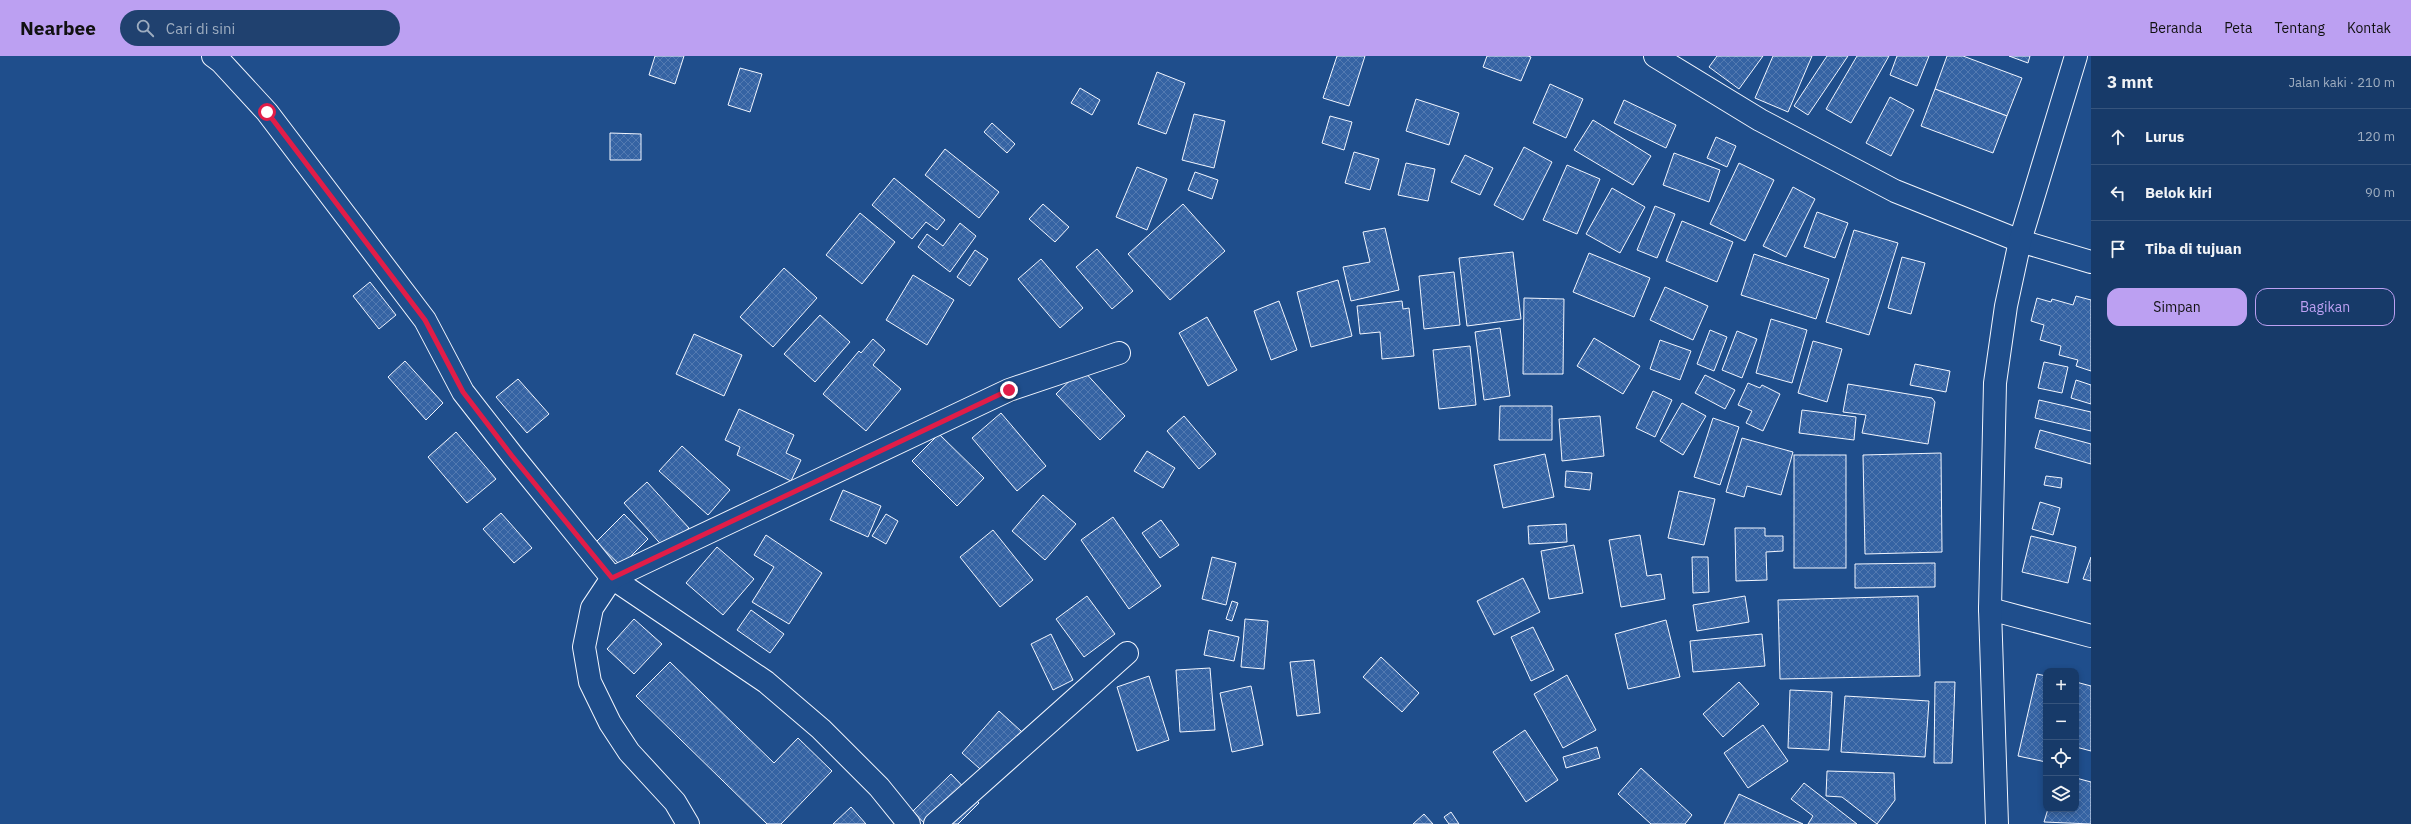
<!DOCTYPE html>
<html lang="id">
<meta charset="utf-8">
<style>
:root{--surface:#173a69;--page:#20416f;--text:#f1f3f6;--muted:#9eadc0;--line:#36547d;--accent:#bca0f2}
body{margin:0;font-family:"IBM Plex Sans",sans-serif;background:var(--page);color:var(--text)}
.controls{position:absolute;right:12px;bottom:12px;display:grid;overflow:hidden;border-radius:8px;box-shadow:0 2px 6px #0003}
.controls button{width:36px;height:36px;display:grid;place-items:center;padding:0;border:0;border-bottom:1px solid var(--line);background:var(--surface);color:var(--text);font:20px sans-serif}
.stop{position:absolute;width:12px;height:12px;margin:-9px;border:3px solid #e11d48;border-radius:50%;background:#fff}
.stop.end{background:#e11d48;border-color:#fff;box-shadow:0 1px 4px #0008}
.list{margin:0;padding:0;list-style:none}
h2{display:flex;justify-content:space-between;align-items:center;height:52px;margin:0;padding:0 16px;font-size:17px}
h2 small{font-size:13px;font-weight:400;color:var(--muted)}
.list li{display:grid;grid-template-columns:26px 1fr auto;gap:12px;align-items:center;box-sizing:border-box;height:56px;padding:0 16px;border-top:1px solid var(--line)}
.list b{display:block;font-size:15px;white-space:nowrap}
.list em{font-size:13px;font-style:normal;color:var(--muted)}
.actions{display:flex;gap:8px;padding:12px 16px}
.actions a{flex:1;padding:9px 0;border:1px solid var(--accent);border-radius:12px;text-align:center;font-size:14px;color:var(--accent)}
.actions .main{background:var(--accent);color:#111}
.icon{flex:none;width:22px;height:22px;fill:none;stroke:currentColor;stroke-width:2;stroke-linecap:round;stroke-linejoin:round}
.map{position:relative;flex:none;width:2091px;height:768px;overflow:hidden}
header{display:flex;align-items:center;gap:24px;box-sizing:border-box;height:56px;padding:0 20px;background:var(--accent);color:#111}
header strong{font-size:19px}
nav{display:flex;gap:22px;margin-inline-start:auto;font-size:14px}
.search{width:280px;height:36px;background:var(--page);display:flex;align-items:center;gap:10px;box-sizing:border-box;padding:0 14px;border-radius:22px;color:var(--muted);font-size:15px}
main{display:flex}
aside{flex:1;background:var(--surface)}
.map>svg:first-child{display:block}
</style>
<header>
<strong>Nearbee</strong>
<div class="search"><svg class="icon" aria-label="search" viewBox="0 0 24 24"><circle cx="10" cy="10" r="6"/><path d="M15 15l6 6"/></svg>Cari di sini</div>
<nav><a>Beranda</a><a>Peta</a><a>Tentang</a><a>Kontak</a></nav>
</header>
<main>
<div class="map">
<svg width="2091" height="768" viewBox="0 0 2091 768">
<defs>
<pattern id="building-cross-hatch" width="8" height="8" patternUnits="userSpaceOnUse"><rect width="8" height="8" fill="#3563a3"/><path d="M0 0l8 8M0 8l8-8" fill="none" stroke="#537ab1"/></pattern>
</defs>
<rect width="100%" height="100%" fill="#1f4e8c"/>
<g fill="url(#building-cross-hatch)" stroke="#f2f6ff">
<polygon points="655,0 684,0 675,28 649,19"/>
<polygon points="1337,0 1365,0 1349,50 1323,42"/>
<polygon points="1487,0 1528,0 1531,1 1521,25 1483,11"/>
<polygon points="1717,0 1763,0 1739,33 1709,11"/>
<polygon points="1773,0 1812,0 1788,56 1755,42"/>
<polygon points="1827,0 1848,0 1808,59 1794,50"/>
<polygon points="1857,0 1889,0 1851,67 1826,53"/>
<polygon points="1897,0 1929,0 1917,30 1890,19"/>
<polygon points="1947,0 1963,0 2022,22 2007,60 1935,33"/>
<polygon points="2009,0 2030,0 2028,7"/>
<polygon points="740,12 762,18 750,56 728,49"/>
<polygon points="1157,16 1185,27 1166,78 1138,68"/>
<polygon points="1550,28 1583,43 1566,82 1533,67"/>
<polygon points="1080,32 1100,44 1092,59 1071,47"/>
<polygon points="1935,33 2007,60 1993,97 1921,70"/>
<polygon points="1890,41 1914,54 1891,100 1866,87"/>
<polygon points="1416,43 1459,57 1449,89 1406,75"/>
<polygon points="1624,44 1676,69 1666,92 1614,67"/>
<polygon points="1194,58 1225,65 1214,112 1182,104"/>
<polygon points="1330,60 1352,66 1344,94 1322,87"/>
<polygon points="1593,64 1651,100 1633,129 1574,94"/>
<polygon points="992,67 1015,88 1007,97 984,76"/>
<polygon points="610,77 641,78 641,104 610,104"/>
<polygon points="1716,81 1736,90 1727,111 1707,102"/>
<polygon points="1524,91 1552,106 1523,164 1494,149"/>
<polygon points="945,93 999,136 979,162 925,119"/>
<polygon points="1354,96 1379,103 1370,134 1345,127"/>
<polygon points="1674,97 1720,114 1709,146 1663,129"/>
<polygon points="1465,99 1493,112 1480,139 1451,126"/>
<polygon points="1406,107 1435,113 1428,145 1398,139"/>
<polygon points="1739,107 1774,124 1745,185 1710,168"/>
<polygon points="1567,109 1600,123 1577,178 1543,164"/>
<polygon points="1137,111 1167,123 1147,174 1116,161"/>
<polygon points="1195,116 1218,124 1212,143 1188,134"/>
<polygon points="894,122 945,164 937,174 926,166 912,183 872,149"/>
<polygon points="1793,131 1815,143 1786,201 1763,190"/>
<polygon points="1612,132 1645,151 1620,197 1586,178"/>
<polygon points="1043,148 1069,171 1055,186 1029,163"/>
<polygon points="1183,148 1225,195 1170,244 1128,198"/>
<polygon points="1655,150 1675,158 1657,202 1637,194"/>
<polygon points="1817,156 1848,167 1835,202 1804,191"/>
<polygon points="860,157 895,186 862,228 826,199"/>
<polygon points="1682,165 1733,186 1717,226 1666,205"/>
<polygon points="960,167 976,180 950,216 918,191 927,178 943,190"/>
<polygon points="1385,172 1399,234 1351,245 1343,211 1370,206 1363,176"/>
<polygon points="1854,174 1898,187 1869,279 1826,266"/>
<polygon points="1097,193 1133,235 1112,253 1076,211"/>
<polygon points="975,194 988,203 970,230 957,221"/>
<polygon points="1513,196 1521,263 1467,270 1459,202"/>
<polygon points="1589,197 1650,222 1634,261 1573,236"/>
<polygon points="1754,198 1829,223 1816,263 1741,239"/>
<polygon points="1902,201 1925,207 1911,258 1888,252"/>
<polygon points="1041,203 1083,252 1060,272 1018,223"/>
<polygon points="784,212 817,242 773,291 740,261"/>
<polygon points="1454,216 1460,269 1424,273 1419,220"/>
<polygon points="913,219 954,244 927,289 886,264"/>
<polygon points="1338,224 1352,280 1311,291 1297,236"/>
<polygon points="370,226 396,259 379,273 353,240"/>
<polygon points="1665,231 1708,250 1693,284 1650,264"/>
<polygon points="2076,240 2091,244 2091,315 2076,310 2078,304 2059,299 2061,290 2040,284 2044,269 2031,265 2037,242 2051,246 2052,243 2073,249"/>
<polygon points="1524,242 1564,243 1563,318 1523,318"/>
<polygon points="1279,245 1297,294 1271,304 1254,255"/>
<polygon points="1402,245 1403,253 1409,252 1414,300 1382,303 1380,276 1360,278 1357,250"/>
<polygon points="820,259 850,286 815,326 784,298"/>
<polygon points="1207,261 1237,314 1208,330 1179,277"/>
<polygon points="1771,263 1807,274 1792,327 1756,317"/>
<polygon points="1500,272 1510,340 1484,344 1475,276"/>
<polygon points="1710,274 1727,281 1714,315 1697,308"/>
<polygon points="1737,275 1757,283 1742,322 1722,314"/>
<polygon points="694,278 742,299 724,340 676,318"/>
<polygon points="1594,282 1640,310 1623,338 1577,310"/>
<polygon points="873,283 885,294 873,309 901,333 866,375 823,338 859,295 861,297"/>
<polygon points="1660,284 1691,295 1680,324 1650,313"/>
<polygon points="1813,285 1842,293 1827,346 1798,337"/>
<polygon points="1470,290 1476,349 1439,353 1433,294"/>
<polygon points="405,305 443,347 426,364 388,321"/>
<polygon points="2044,306 2068,311 2062,337 2038,332"/>
<polygon points="1915,308 1950,315 1946,336 1910,329"/>
<polygon points="1082,313 1125,360 1100,384 1056,338"/>
<polygon points="1705,319 1735,334 1725,353 1695,337"/>
<polygon points="518,323 549,358 527,377 496,341"/>
<polygon points="2076,324 2091,329 2091,348 2071,342"/>
<polygon points="1748,327 1760,332 1762,329 1780,338 1763,375 1746,367 1752,355 1738,349"/>
<polygon points="1848,328 1932,342 1935,346 1928,388 1862,377 1866,359 1843,356"/>
<polygon points="1653,335 1672,344 1655,381 1636,372"/>
<polygon points="2039,344 2091,356 2091,375 2035,362"/>
<polygon points="1682,347 1706,360 1683,399 1660,385"/>
<polygon points="1500,350 1552,350 1552,384 1499,384"/>
<polygon points="739,353 794,379 786,397 801,404 791,425 737,399 740,391 725,384"/>
<polygon points="1802,354 1856,361 1854,384 1799,377"/>
<polygon points="1001,357 1046,410 1017,435 972,382"/>
<polygon points="1184,360 1216,398 1199,413 1167,375"/>
<polygon points="1600,360 1604,400 1562,405 1559,363"/>
<polygon points="1713,362 1739,371 1720,429 1694,421"/>
<polygon points="2040,374 2091,388 2091,408 2035,392"/>
<polygon points="456,376 496,423 467,447 428,401"/>
<polygon points="939,378 984,422 957,450 912,405"/>
<polygon points="1742,382 1793,396 1781,439 1747,430 1744,441 1726,436"/>
<polygon points="682,390 730,434 708,459 659,415"/>
<polygon points="1147,395 1175,412 1163,432 1134,415"/>
<polygon points="1941,397 1942,496 1865,498 1863,399"/>
<polygon points="1545,398 1554,441 1503,452 1494,409"/>
<rect x="1794" y="399" width="52" height="113"/>
<polygon points="1566,415 1592,417 1590,434 1565,431"/>
<polygon points="2046,420 2062,422 2061,432 2044,429"/>
<polygon points="647,426 689,472 666,494 624,447"/>
<polygon points="843,434 881,450 868,481 830,464"/>
<polygon points="1679,435 1715,443 1704,489 1668,482"/>
<polygon points="1043,439 1076,468 1045,504 1012,475"/>
<polygon points="2040,446 2060,452 2053,479 2032,473"/>
<polygon points="501,457 532,492 514,507 483,473"/>
<polygon points="624,458 648,483 621,510 596,486"/>
<polygon points="886,458 898,465 886,488 872,480"/>
<polygon points="1113,461 1161,530 1129,553 1081,484"/>
<polygon points="1161,464 1179,489 1160,502 1142,477"/>
<polygon points="1566,468 1567,486 1529,488 1528,470"/>
<polygon points="1735,472 1765,472 1765,480 1783,480 1783,495 1766,496 1767,524 1736,525"/>
<polygon points="993,474 1033,524 1000,551 960,501"/>
<polygon points="766,479 822,517 789,568 752,546 774,511 754,499"/>
<polygon points="1640,479 1647,520 1661,518 1665,543 1621,551 1609,484"/>
<polygon points="2031,480 2076,491 2068,527 2022,516"/>
<polygon points="1574,489 1583,537 1549,543 1541,495"/>
<polygon points="717,491 754,523 723,559 686,527"/>
<polygon points="1212,501 1236,507 1226,549 1202,543"/>
<polygon points="1692,501 1708,501 1709,536 1693,537"/>
<polygon points="2091,501 2091,525 2083,523"/>
<polygon points="1935,507 1935,531 1855,532 1855,508"/>
<polygon points="1523,522 1540,556 1494,579 1477,545"/>
<polygon points="1087,540 1115,578 1084,601 1056,563"/>
<polygon points="1745,540 1749,566 1697,575 1693,549"/>
<polygon points="1918,540 1920,620 1780,623 1778,544"/>
<polygon points="1232,545 1238,547 1232,565 1226,563"/>
<polygon points="751,554 784,578 770,597 737,574"/>
<polygon points="634,563 662,588 634,618 607,593"/>
<polygon points="1245,563 1268,565 1264,613 1241,611"/>
<polygon points="1666,564 1680,621 1628,633 1615,578"/>
<polygon points="1533,571 1554,614 1531,625 1511,581"/>
<polygon points="1209,574 1239,581 1234,605 1204,599"/>
<polygon points="1051,578 1073,624 1053,634 1031,588"/>
<polygon points="1762,578 1765,610 1693,616 1690,585"/>
<polygon points="1381,601 1419,637 1402,656 1363,621"/>
<polygon points="1314,604 1320,657 1297,660 1290,606"/>
<polygon points="670,606 774,707 798,682 832,715 781,768 767,768 636,640"/>
<polygon points="1210,612 1215,674 1180,676 1176,614"/>
<polygon points="2037,618 2046,620 2046,706 2018,700"/>
<polygon points="1567,619 1596,674 1563,692 1534,638"/>
<polygon points="1149,620 1169,684 1137,695 1117,631"/>
<polygon points="1739,626 1759,648 1723,681 1703,658"/>
<polygon points="1935,626 1955,626 1952,707 1934,707"/>
<polygon points="2076,626 2091,630 2091,695 2076,691"/>
<polygon points="1251,630 1263,689 1232,696 1220,637"/>
<polygon points="1790,634 1832,636 1829,694 1788,692"/>
<polygon points="1845,640 1929,645 1925,701 1841,696"/>
<polygon points="999,655 1032,685 996,727 962,697"/>
<polygon points="1763,669 1788,705 1748,732 1724,697"/>
<polygon points="1525,674 1558,724 1526,746 1493,696"/>
<polygon points="1597,691 1600,702 1566,712 1563,701"/>
<polygon points="1641,712 1692,759 1685,768 1651,768 1618,738"/>
<polygon points="1827,715 1894,717 1895,744 1877,768 1842,741 1826,740"/>
<polygon points="951,718 979,747 958,768 925,768 913,755"/>
<polygon points="2076,722 2091,726 2091,768 2044,766 2048,753 2076,753"/>
<polygon points="1804,727 1857,768 1808,768 1813,760 1791,743"/>
<polygon points="1739,738 1803,768 1724,768"/>
<polygon points="851,751 866,768 833,768"/>
<polygon points="1451,756 1459,768 1449,768 1444,761"/>
<polygon points="1424,758 1433,768 1413,768"/>
</g>
<g fill="none" stroke-linecap="round" stroke-linejoin="round">
<defs>
<g id="minor">
<polyline points="213,0 221,6 267,56 425,264 463,336 513,400 612,522 766,626 821,673 879,731 909,768"/>
<polyline points="1655,0 1760,64 1895,135 2020,185 2091,206"/>
<polyline points="1990,553 2091,580"/>
<polyline points="688,768 675,746 629,696 610,667 590,626 584,591 592,552 612,522 1009,334 1119,297"/>
<polyline points="935,768 1127,597"/>
</g>
<polyline id="highway" points="1997,768 1990,553 1995,327 2006,250 2020,185 2076,0"/>
</defs>
<use href="#minor" stroke="#f2f6ff" stroke-width="24"/>
<use href="#highway" stroke="#f2f6ff" stroke-width="24"/>
<use href="#minor" stroke="#1f4e8c" stroke-width="22"/>
<use href="#highway" stroke="#1f4e8c" stroke-width="22"/>
</g>
<g fill="none" stroke-linecap="round" stroke-linejoin="round">
<polyline stroke="#e11d48" stroke-width="5" points="267,56 425,264 463,336 512,400 612,522 1009,334"/>
</g>
</svg>
<div class="controls">
<button>+</button>
<button>−</button>
<button><svg class="icon" aria-label="locate" viewBox="0 0 24 24"><circle cx="12" cy="12" r="6"/><path d="M12 2v4M12 18v4M2 12h4M18 12h4"/></svg></button>
<button><svg class="icon" aria-label="layers" viewBox="0 0 24 24"><path d="M12 4l9 5-9 5-9-5zM3 14l9 5 9-5"/></svg></button>
</div>
<div class="stop" style="left:267px;top:56px"></div>
<div class="stop end" style="left:1009px;top:334px"></div>
</div>
<aside>
<h2>3 mnt<small>Jalan kaki · 210 m</small></h2>
<ul class="list">
<li><svg class="icon" aria-label="ahead" viewBox="0 0 24 24"><path d="M12 20V5M6 11l6-6 6 6"/></svg><div><b>Lurus</b></div><em>120 m</em></li>
<li><svg class="icon" aria-label="left" viewBox="0 0 24 24"><path d="M17 20v-9H6M10 6l-5 5 5 5"/></svg><div><b>Belok kiri</b></div><em>90 m</em></li>
<li><svg class="icon" aria-label="arrive" viewBox="0 0 24 24"><path d="M6 21V4h12l-3 4 3 4H6"/></svg><div><b>Tiba di tujuan</b></div></li>
</ul>
<div class="actions"><a class="main">Simpan</a><a>Bagikan</a></div>
</aside>
</main>
